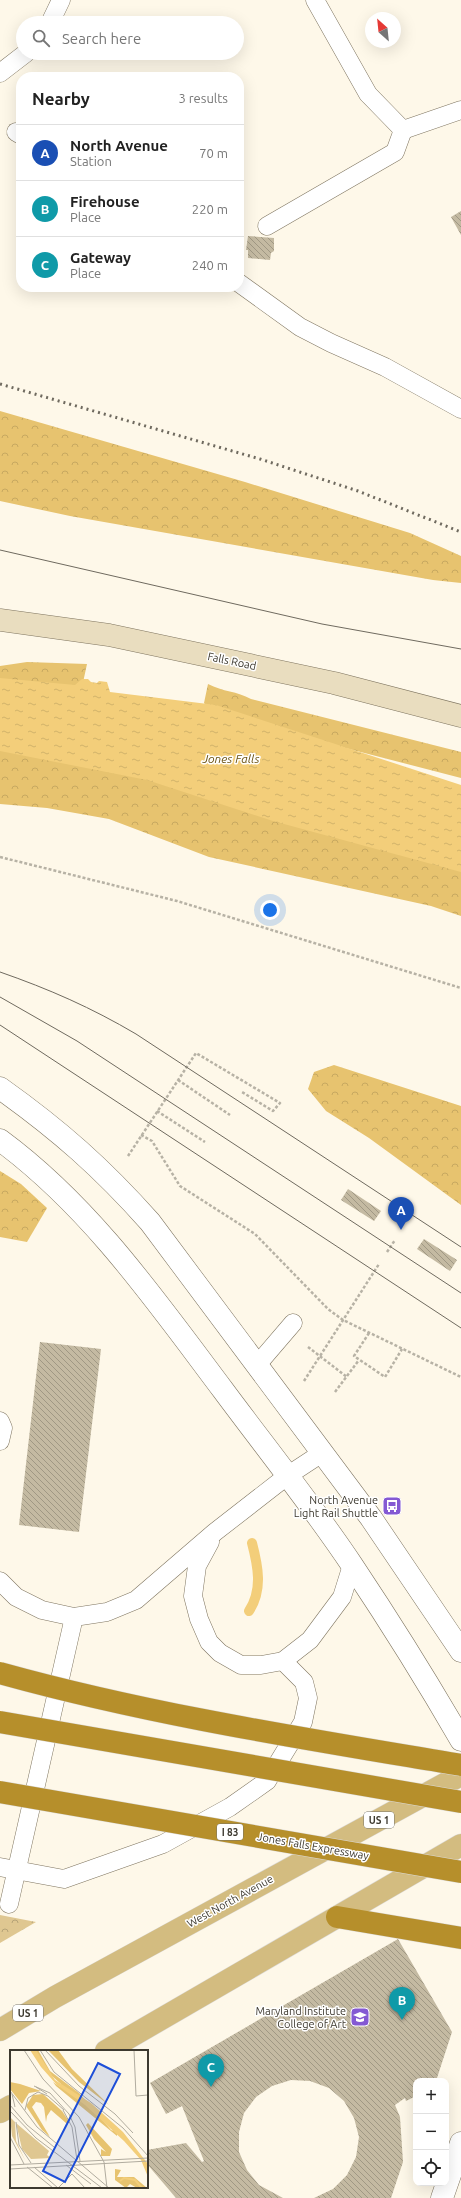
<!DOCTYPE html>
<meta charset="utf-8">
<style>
:root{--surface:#fff;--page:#f6f6f6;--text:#222;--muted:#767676;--line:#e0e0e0;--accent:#ea580c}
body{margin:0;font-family:Ubuntu,sans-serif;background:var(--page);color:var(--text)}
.controls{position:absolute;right:12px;bottom:12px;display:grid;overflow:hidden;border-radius:8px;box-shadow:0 4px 16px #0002}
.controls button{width:36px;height:36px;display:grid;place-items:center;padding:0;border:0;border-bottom:1px solid var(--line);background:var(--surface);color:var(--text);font:20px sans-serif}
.compass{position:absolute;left:365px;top:12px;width:36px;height:36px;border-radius:50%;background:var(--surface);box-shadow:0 4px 16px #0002;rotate:333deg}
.you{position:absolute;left:270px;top:910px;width:14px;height:14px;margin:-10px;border:3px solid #fff;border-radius:50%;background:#1a73e8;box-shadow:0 0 0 6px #1a73e833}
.badge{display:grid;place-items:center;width:26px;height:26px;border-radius:50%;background:var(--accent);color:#fff;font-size:13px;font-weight:700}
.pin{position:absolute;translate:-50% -33px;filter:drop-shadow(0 1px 2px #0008)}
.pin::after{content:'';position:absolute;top:21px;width:14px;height:12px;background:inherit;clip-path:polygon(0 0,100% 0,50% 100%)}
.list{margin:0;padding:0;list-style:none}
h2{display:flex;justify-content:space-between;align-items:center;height:52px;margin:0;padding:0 16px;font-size:17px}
h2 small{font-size:13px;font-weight:400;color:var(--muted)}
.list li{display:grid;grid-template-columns:26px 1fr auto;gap:12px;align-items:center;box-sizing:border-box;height:56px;padding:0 16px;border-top:1px solid var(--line)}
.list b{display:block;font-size:15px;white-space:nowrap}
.list p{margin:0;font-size:13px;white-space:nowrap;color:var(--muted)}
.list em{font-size:13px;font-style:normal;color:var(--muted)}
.icon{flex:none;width:22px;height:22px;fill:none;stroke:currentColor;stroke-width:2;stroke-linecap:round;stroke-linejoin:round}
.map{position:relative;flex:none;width:461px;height:2198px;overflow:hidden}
.search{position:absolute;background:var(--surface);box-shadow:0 4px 16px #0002;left:16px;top:16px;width:228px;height:44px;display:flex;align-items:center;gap:10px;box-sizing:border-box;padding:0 14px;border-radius:22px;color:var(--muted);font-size:15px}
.panel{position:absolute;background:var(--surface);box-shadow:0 4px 16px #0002;left:16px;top:72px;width:228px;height:220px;border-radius:16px}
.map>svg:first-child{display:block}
</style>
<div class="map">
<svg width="461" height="2198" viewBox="0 0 461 2198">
<defs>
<pattern id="forest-crowns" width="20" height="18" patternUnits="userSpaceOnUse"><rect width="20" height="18" fill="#e7c36f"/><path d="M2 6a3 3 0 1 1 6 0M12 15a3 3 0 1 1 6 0" fill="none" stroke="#c7a860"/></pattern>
<pattern id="park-crowns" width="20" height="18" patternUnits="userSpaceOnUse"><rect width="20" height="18" fill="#dfc791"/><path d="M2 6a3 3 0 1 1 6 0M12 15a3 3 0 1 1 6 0" fill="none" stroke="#b6a377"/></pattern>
<pattern id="water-ripples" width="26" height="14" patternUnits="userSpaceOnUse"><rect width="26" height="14" fill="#f3ce7a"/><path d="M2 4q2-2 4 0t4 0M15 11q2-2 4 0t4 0" fill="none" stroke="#d1b26a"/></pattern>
<pattern id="building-back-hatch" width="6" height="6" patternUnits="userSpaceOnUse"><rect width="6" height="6" fill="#c4baa2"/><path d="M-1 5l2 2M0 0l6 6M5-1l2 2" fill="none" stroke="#a09884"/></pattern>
</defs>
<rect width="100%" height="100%" fill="#fef8e9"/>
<g fill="url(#forest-crowns)">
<polygon points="0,411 245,482 410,533 461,556 461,583 433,580 70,516 0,501"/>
<polygon points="27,662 87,664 70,743 461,858 461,916 431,906 209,857 109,819 47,808 0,804 0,666"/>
<path d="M208 684C223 692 237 691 251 699L461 752V778L322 742 221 724 204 703Z"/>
<polygon points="334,1065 461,1106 461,1205 369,1138 326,1111 308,1089 314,1072"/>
<polygon points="0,1171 21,1184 47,1208 27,1242 0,1237"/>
</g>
<polygon fill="url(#park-crowns)" points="0,1915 36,1922 0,1943"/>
<polygon fill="url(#water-ripples)" points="0,678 75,685 82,679 88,679 91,682 97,683 99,681 107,682 110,692 216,705 461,785 461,872 273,821 147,780 0,751"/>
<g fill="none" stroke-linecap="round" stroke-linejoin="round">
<path stroke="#f3ce7a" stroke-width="10" d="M249 1611C263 1590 258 1566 252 1543"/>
</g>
<g fill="url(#building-back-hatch)">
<polygon points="461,211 461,235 451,217"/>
<polygon points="248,236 274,238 274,251 271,253 270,260 248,258 248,250 246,250"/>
<polygon points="348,1189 381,1211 374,1221 341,1200"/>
<polygon points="424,1239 457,1260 450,1271 417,1249"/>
<polygon points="40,1342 101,1349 79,1532 19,1525"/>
<polygon points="398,1939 452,2032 436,2081 416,2081 416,2096 406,2101 405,2098 395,2105 400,2117 403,2162 391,2198 314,2198 333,2189 347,2175 356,2157 359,2137 354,2118 344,2101 329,2088 310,2081 291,2080 272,2086 256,2097 244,2113 239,2132 239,2152 247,2170 259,2185 283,2198 176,2198 147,2164 147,2150 186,2143 202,2162 204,2161 182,2106 166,2114 150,2083"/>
</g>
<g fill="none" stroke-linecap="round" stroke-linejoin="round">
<defs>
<g id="service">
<polyline points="315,0 368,94 403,130 461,110"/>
<polyline points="50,23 61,0"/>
<polyline points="0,73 26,53"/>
<polyline points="16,132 21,135"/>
<polyline points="267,226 395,152 403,130"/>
<polyline points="239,283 300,327 331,343 385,367 461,409"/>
<polyline points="257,1365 293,1323"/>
<polyline points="0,1421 3,1428 0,1441"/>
<polyline points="210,1542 197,1566 193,1596 199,1619 209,1642 220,1653 241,1665 261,1665 283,1661 310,1640 342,1597 352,1565"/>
<polyline points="0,1581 16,1597 42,1610 74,1617 107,1612 136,1600 215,1532 287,1476 322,1453"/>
<polyline points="0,1867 64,1879 163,1844 230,1807 267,1781 303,1722 308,1698 304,1682 283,1661"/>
<polyline points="9,1904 74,1617"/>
</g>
<g id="minor">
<path d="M0 1088C59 1130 102 1168 150 1222L371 1518 461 1651"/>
<path d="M0 1140C91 1207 156 1301 223 1390 266 1448 312 1505 352 1565 390 1622 427 1681 461 1740"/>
<polyline points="442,2198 461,2143"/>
</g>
<polyline id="secondary" points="0,620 109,635 334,683 461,716"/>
<g id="primary">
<polyline points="0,2030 55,1997 461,1775"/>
<polyline points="106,2051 461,1845"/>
<polyline points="0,2112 11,2106"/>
</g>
<polyline id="motorway" points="337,1917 461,1938"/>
</defs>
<use href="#service" stroke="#7f7560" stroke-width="19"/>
<use href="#minor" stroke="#7f7560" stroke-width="23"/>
<use href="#secondary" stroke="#7f7560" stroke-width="23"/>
<use href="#primary" stroke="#dcdbda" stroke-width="23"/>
<use href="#motorway" stroke="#dcdbda" stroke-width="23"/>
<g stroke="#b7b2a5" stroke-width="2.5" stroke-dasharray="3 2" stroke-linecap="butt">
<polyline points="0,857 177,901 461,988"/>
<polyline points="178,1080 230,1115"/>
<polyline points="157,1111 205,1142"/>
<polyline points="141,1135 152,1141 180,1186 255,1234 328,1309 343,1320 461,1377"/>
<polyline points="128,1156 196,1053 280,1103 273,1111 242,1092"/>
<polyline points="387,1252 395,1240"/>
<polyline points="369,1333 354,1356 385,1377 402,1349"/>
<polyline points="308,1347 347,1377"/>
<polyline points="304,1381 379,1264"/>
<polyline points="335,1392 359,1360"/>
</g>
<use href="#service" stroke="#fff" stroke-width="18"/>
<use href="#minor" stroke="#fff" stroke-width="22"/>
<use href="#secondary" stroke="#e9ddbf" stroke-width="22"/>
<use href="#primary" stroke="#d3bc80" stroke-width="22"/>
<use href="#motorway" stroke="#b68f2b" stroke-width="22"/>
<g stroke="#6f6a5f" stroke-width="1">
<polyline points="0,550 322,624 461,649"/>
<path d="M0 972C49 989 92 1008 136 1034L461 1247"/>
<polyline points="0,997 77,1041 461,1293"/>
<polyline points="0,1025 461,1328"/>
</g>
<polyline stroke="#6f6a5f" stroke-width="3" stroke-dasharray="2 4" stroke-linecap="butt" points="0,384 260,459 358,491 461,532"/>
<defs>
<g id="motorway-bridge">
<path d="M0 1673C151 1715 307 1739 461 1765"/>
<polyline points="0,1722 461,1802"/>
<polyline points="0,1792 461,1872"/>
</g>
</defs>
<use href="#motorway-bridge" stroke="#dcdbda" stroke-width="23" stroke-linecap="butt"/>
<use href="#motorway-bridge" stroke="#b68f2b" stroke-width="22"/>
</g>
<defs>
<symbol id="bus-square" viewBox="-11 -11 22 22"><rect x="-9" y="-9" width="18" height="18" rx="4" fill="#8459d3" stroke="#fff"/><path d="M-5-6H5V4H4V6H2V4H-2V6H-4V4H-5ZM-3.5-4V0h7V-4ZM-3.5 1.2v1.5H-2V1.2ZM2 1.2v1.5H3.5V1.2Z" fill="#fff"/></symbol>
<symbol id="university-square" viewBox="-11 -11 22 22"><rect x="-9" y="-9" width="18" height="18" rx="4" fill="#8459d3" stroke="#fff"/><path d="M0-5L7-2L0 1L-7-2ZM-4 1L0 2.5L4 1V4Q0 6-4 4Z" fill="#fff"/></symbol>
</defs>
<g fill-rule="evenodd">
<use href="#bus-square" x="381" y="1495" width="22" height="22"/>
<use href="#university-square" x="349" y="2006" width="22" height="22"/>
</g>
<g text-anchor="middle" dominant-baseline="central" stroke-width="3" stroke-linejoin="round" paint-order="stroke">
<g fill="#fff" stroke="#77746d" stroke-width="1">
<rect x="364" y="1812" width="30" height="16" rx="3"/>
<rect x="217" y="1824" width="26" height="16" rx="3"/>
<rect x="13" y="2005" width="30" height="16" rx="3"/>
</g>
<g font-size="10" font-weight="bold" fill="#3d392f">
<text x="379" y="1820">US 1</text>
<text x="230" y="1832">I 83</text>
<text x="28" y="2013">US 1</text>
</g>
<g font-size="11" fill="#3d392f" stroke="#fff">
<text transform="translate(232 661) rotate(12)">Falls Road</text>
<text transform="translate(313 1846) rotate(10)">Jones Falls Expressway</text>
<text transform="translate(230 1901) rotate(-29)">West North Avenue</text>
</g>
<g font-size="11" fill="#3d392f" stroke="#fff" text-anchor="end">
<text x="378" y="1500">North Avenue<tspan x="378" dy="13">Light Rail Shuttle</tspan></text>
<text x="346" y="2011">Maryland Institute<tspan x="346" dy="13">College of Art</tspan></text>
</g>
<g font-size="12" font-style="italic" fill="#6b5313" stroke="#fff">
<text x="231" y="758">Jones Falls</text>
</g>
</g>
<g transform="translate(10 2050)">
<rect width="138" height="138" fill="#fef8e9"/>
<path d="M0 67 5 72 6 91 15 110 2 86Z" fill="#dfc791"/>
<path d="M25 0H28L40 21 69 43 101 80 107 82V86L46 36 43 32 50 37 51 34 42 26ZM38 0H48L62 19 99 55 69 32ZM0 32 10 34 31 41 19 43 12 54 0 39ZM33 44 52 61 60 73H56L41 60 37 66 36 72 34 57 31 53 26 52 22 57 40 87 32 80 16 56 23 45ZM78 73 102 99 100 106H91V99L96 102 84 89 76 75ZM105 119 111 120 107 127H124L137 138H127L120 134 116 138 105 130Z" fill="#e7c36f"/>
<path d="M6 73 39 101 37 105 41 108 21 109 12 99Z" fill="#dfc791"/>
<path d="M20 0H26L45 30 81 53 113 82 138 114V127L131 110 114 91 75 55 47 35 31 17Z" fill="#f3ce7a"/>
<path fill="none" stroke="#f3ce7a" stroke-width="2" d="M110 131 114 128 125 130 132 138"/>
<path fill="none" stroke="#b1ac9f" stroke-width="1" d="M14 0 33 29 69 67 94 112 97 138M30 0 44 22 113 78 138 106M35 0 69 36 105 64 123 83M124 0 126 46 138 45M24 36 40 43 59 64 65 77 70 111M26 37 37 44M0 41 27 77 99 138M2 44 5 57M0 55 17 75 44 97M15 60 18 48 28 42 38 46 54 60M53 60 62 77 67 110M0 61 26 88 92 138M6 72 9 95 21 113M0 87 14 114M0 115 138 108M56 115 81 134M17 117 43 138M24 117 48 138M0 119 138 111M48 138 62 124 75 138"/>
<path fill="#1d4ed8" fill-opacity="0.15" stroke="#1d4ed8" stroke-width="2" d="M88 13 110 24 55 132 33 121Z"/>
<rect width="138" height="138" fill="none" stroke="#3d392f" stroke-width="2"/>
</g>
</svg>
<div class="controls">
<button>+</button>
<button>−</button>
<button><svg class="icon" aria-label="locate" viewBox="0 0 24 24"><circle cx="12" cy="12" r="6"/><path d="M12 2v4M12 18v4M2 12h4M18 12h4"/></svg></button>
</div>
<svg class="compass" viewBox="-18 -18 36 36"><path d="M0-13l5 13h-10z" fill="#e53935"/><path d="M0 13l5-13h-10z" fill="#767676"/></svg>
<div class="you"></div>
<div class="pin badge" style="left:401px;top:1230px;background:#1a4fb4">A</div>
<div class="pin badge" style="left:402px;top:2020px;background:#0f9aa8">B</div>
<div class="pin badge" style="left:211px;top:2087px;background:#0f9aa8">C</div>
<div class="search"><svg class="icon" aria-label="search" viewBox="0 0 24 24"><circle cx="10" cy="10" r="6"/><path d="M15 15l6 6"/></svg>Search here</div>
<section class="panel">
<h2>Nearby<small>3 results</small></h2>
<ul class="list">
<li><span class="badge" style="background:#1a4fb4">A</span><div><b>North Avenue</b><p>Station</p></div><em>70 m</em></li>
<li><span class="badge" style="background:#0f9aa8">B</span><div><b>Firehouse</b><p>Place</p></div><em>220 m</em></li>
<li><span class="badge" style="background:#0f9aa8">C</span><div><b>Gateway</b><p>Place</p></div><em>240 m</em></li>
</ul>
</section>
</div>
